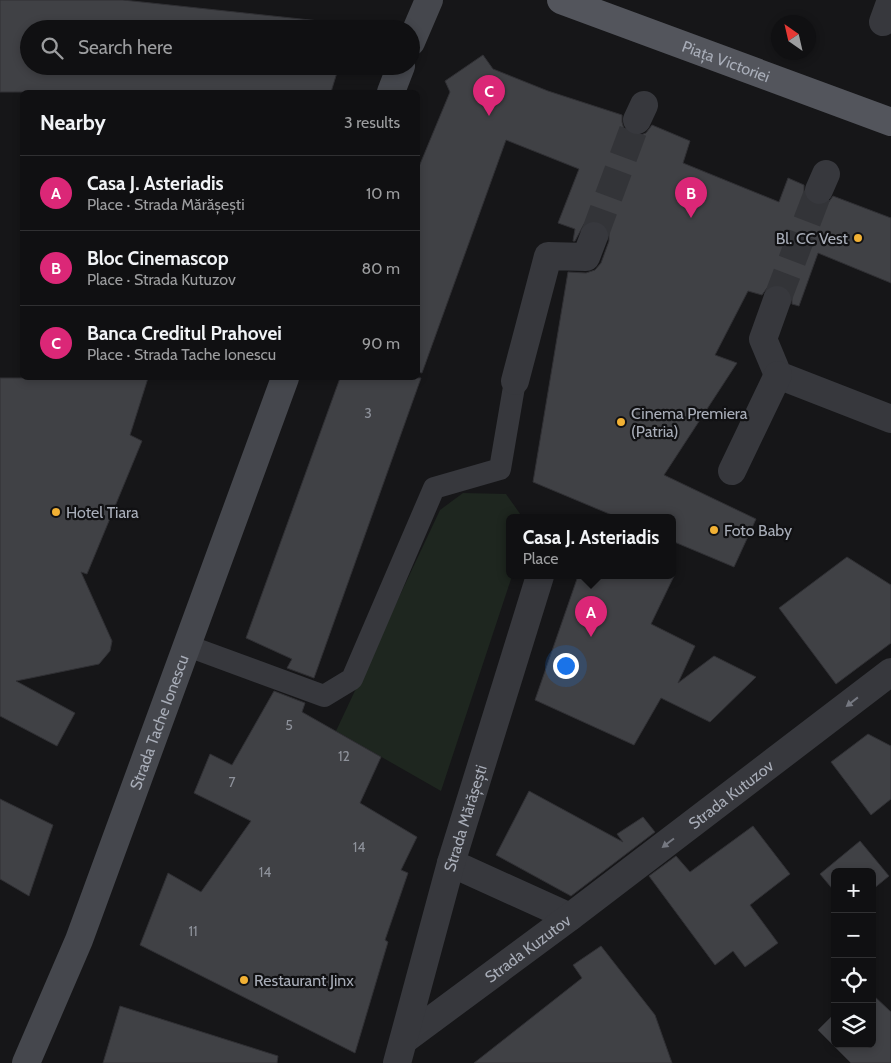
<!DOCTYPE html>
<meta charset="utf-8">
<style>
:root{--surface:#101012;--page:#1e1e20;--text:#f1f3f6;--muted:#9c9d9f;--line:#303032;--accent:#db2777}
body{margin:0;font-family:Cabin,sans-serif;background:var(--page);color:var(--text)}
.controls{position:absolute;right:15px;bottom:15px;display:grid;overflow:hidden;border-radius:8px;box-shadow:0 2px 8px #0003}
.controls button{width:45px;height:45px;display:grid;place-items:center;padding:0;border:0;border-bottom:1px solid var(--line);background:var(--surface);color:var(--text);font:25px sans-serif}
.compass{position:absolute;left:771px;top:15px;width:45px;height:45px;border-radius:50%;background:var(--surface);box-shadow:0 2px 8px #0003;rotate:326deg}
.you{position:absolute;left:565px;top:665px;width:18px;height:18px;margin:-12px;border:4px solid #fff;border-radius:50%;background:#1a73e8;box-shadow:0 0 0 8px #1a73e833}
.badge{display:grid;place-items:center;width:32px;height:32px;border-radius:50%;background:var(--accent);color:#fff;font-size:16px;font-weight:700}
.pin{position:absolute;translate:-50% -41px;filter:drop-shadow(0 1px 2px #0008)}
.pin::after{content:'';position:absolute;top:26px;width:18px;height:15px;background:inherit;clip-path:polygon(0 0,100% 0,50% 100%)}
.popup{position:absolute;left:506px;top:514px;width:170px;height:65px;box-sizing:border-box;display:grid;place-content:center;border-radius:8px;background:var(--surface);filter:drop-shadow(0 1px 4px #0005);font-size:16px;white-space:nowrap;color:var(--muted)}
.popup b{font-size:19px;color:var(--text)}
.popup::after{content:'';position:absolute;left:50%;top:100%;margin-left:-10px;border:10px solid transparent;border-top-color:var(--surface)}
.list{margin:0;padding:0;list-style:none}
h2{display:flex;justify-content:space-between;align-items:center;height:65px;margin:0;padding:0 20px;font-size:21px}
h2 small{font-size:16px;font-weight:400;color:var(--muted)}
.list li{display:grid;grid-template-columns:32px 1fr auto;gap:15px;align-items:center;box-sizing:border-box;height:75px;padding:0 20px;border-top:1px solid var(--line)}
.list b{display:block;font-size:19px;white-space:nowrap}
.list p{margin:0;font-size:16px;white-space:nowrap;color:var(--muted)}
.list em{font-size:16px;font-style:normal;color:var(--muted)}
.icon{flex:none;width:28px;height:28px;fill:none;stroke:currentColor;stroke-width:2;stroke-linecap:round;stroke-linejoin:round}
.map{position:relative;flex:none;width:891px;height:1063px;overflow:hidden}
.search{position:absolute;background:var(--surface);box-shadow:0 2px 8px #0003;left:20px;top:20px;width:400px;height:55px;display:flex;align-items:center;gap:12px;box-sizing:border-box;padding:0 18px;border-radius:28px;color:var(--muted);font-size:19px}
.panel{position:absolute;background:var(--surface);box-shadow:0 2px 8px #0003;left:20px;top:90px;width:400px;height:290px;border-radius:8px}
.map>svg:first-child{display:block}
</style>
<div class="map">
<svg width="891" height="1063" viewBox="0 0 891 1063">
<rect width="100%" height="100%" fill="#161618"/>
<polygon fill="#1e261f" points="463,493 506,494 523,518 510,518 510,576 512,576 441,791 336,731 440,510"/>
<g fill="#404145" stroke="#303034">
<polygon points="0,0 123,0 329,22 337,29 29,29 29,66 339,66 331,92 0,92"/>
<polygon points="483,55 493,69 548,91 622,115 622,122 624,129 631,134 638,136 646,133 652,125 690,141 683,163 779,202 788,178 804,185 804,192 806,199 813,204 820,206 828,203 833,196 891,218 891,283 818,253 799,306 792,304 792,297 789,290 782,285 775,285 767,288 762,295 748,291 715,355 737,363 664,475 756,519 734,567 672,541 672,518 619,518 533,482 568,272 586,273 595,270 601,263 609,241 609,233 606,227 599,221 591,221 584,224 575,241 573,241 575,229 558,223 579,169 506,140 422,373 418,372 418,169 450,92 445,81"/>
<polygon points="0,378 148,378 130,435 142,441 87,574 81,572 112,641 110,651 99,664 16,681 75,713 57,746 0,716"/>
<polygon points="340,378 421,378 314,678 287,668 292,659 246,638"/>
<polygon points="847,557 891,585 891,643 836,684 779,608"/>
<polygon points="578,576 674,576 651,624 695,646 678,683 714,656 756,677 710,722 661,698 634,745 535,700"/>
<polygon points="274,691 305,703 302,712 381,757 360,803 417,837 401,870 408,873 385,940 388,942 355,1053 140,945 168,873 201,892 251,821 194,793 210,754 232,765"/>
<polygon points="868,734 891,746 891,799 871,815 831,762"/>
<polygon points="529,791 623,842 617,834 643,817 655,832 571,896 496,855"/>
<polygon points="0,799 53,825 29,896 0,879"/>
<polygon points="753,826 790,874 750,905 778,943 745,967 733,951 715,965 649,876 676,856 690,872"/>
<polygon points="860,841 889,876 872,890 872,872 835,872 835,892 820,874"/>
<polygon points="601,946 655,1015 672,1063 474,1063 582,978 573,965"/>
<polygon points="872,994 891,1012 891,1063 851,1063 818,1030 835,1013 835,1044 872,1044"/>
<polygon points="120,1006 278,1056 277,1063 103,1063"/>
</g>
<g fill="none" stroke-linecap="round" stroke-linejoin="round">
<g stroke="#333438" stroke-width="28" stroke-dasharray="28 14" stroke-linecap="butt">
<polyline points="594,236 637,120"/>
<polyline points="777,300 819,190"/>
</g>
<polyline stroke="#37383d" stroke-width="22" points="188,646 324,696 352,679 434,488 500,469 515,381"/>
<g stroke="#37383d" stroke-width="28">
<polyline points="883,22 891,0"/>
<polyline points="637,120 644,105"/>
<polyline points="819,190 826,174"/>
<polyline points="777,300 763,339 778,375 891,419"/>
<polyline points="515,381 548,256 586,257 594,236"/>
<polyline points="732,471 778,375"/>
<polyline points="451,863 570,917"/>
<path id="s1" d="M404 1040 570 917 891 672"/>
<path id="s2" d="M397 1063 451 863 540 576"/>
</g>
<g stroke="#45474d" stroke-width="28">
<polyline points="411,42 429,0"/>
<polyline points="391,92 401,66"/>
<path id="s3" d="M26 1063 79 940 285 378"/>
</g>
<path stroke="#53555c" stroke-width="28" id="s4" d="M561 0 891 122"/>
</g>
<defs><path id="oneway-solid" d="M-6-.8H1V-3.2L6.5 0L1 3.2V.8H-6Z" transform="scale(1.25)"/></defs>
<g fill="#757881">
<use href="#oneway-solid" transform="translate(852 702) rotate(142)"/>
<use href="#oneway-solid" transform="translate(668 843) rotate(143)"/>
</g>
<g fill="#f2b134" stroke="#111113" stroke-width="2">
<circle cx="858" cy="238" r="5"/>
<circle cx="621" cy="422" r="5"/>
<circle cx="56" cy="512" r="5"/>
<circle cx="714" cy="530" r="5"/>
<circle cx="244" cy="980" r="5"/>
</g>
<g text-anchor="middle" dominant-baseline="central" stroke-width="4.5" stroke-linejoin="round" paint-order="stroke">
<g font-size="14" fill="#8e929b">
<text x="368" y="413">3</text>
<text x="289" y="725">5</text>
<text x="344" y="756">12</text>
<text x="232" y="782">7</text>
<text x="359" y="847">14</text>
<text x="265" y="872">14</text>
<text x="193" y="931">11</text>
</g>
<g font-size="16" fill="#a8adb8" stroke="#111113">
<text stroke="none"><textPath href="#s4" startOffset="176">Piața Victoriei</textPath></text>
<text stroke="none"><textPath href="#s3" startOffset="366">Strada Tache Ionescu</textPath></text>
<text stroke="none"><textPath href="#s1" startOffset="409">Strada Kutuzov</textPath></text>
<text stroke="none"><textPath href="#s2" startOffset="254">Strada Mărășești</textPath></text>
<text stroke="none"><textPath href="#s1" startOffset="154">Strada Kuzutov</textPath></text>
</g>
<g font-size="16" fill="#a8adb8" stroke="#111113" text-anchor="start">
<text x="848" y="238" text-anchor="end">Bl. CC Vest</text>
<text x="631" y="413">Cinema Premiera<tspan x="631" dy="18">(Patria)</tspan></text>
<text x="66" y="512">Hotel Tiara</text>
<text x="724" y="530">Foto Baby</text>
<text x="254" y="980">Restaurant Jinx</text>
</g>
</g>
</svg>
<div class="controls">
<button>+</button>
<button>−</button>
<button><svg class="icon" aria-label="locate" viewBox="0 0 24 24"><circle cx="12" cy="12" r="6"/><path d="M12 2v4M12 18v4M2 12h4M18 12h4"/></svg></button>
<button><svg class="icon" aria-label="layers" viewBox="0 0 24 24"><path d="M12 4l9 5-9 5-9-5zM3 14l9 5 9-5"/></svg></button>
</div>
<svg class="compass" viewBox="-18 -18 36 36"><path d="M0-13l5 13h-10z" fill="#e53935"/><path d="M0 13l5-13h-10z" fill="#9c9d9f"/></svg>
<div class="you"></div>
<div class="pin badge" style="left:591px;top:637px">A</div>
<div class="popup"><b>Casa J. Asteriadis</b>Place</div>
<div class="pin badge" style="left:691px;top:218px">B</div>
<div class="pin badge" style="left:489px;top:116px">C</div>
<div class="search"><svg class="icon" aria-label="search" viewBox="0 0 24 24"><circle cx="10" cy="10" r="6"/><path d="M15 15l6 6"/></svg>Search here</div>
<section class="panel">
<h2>Nearby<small>3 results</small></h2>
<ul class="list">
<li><span class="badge">A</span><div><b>Casa J. Asteriadis</b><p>Place · Strada Mărășești</p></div><em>10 m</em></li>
<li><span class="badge">B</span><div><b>Bloc Cinemascop</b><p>Place · Strada Kutuzov</p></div><em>80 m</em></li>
<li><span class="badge">C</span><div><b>Banca Creditul Prahovei</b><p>Place · Strada Tache Ionescu</p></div><em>90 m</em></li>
</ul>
</section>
</div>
